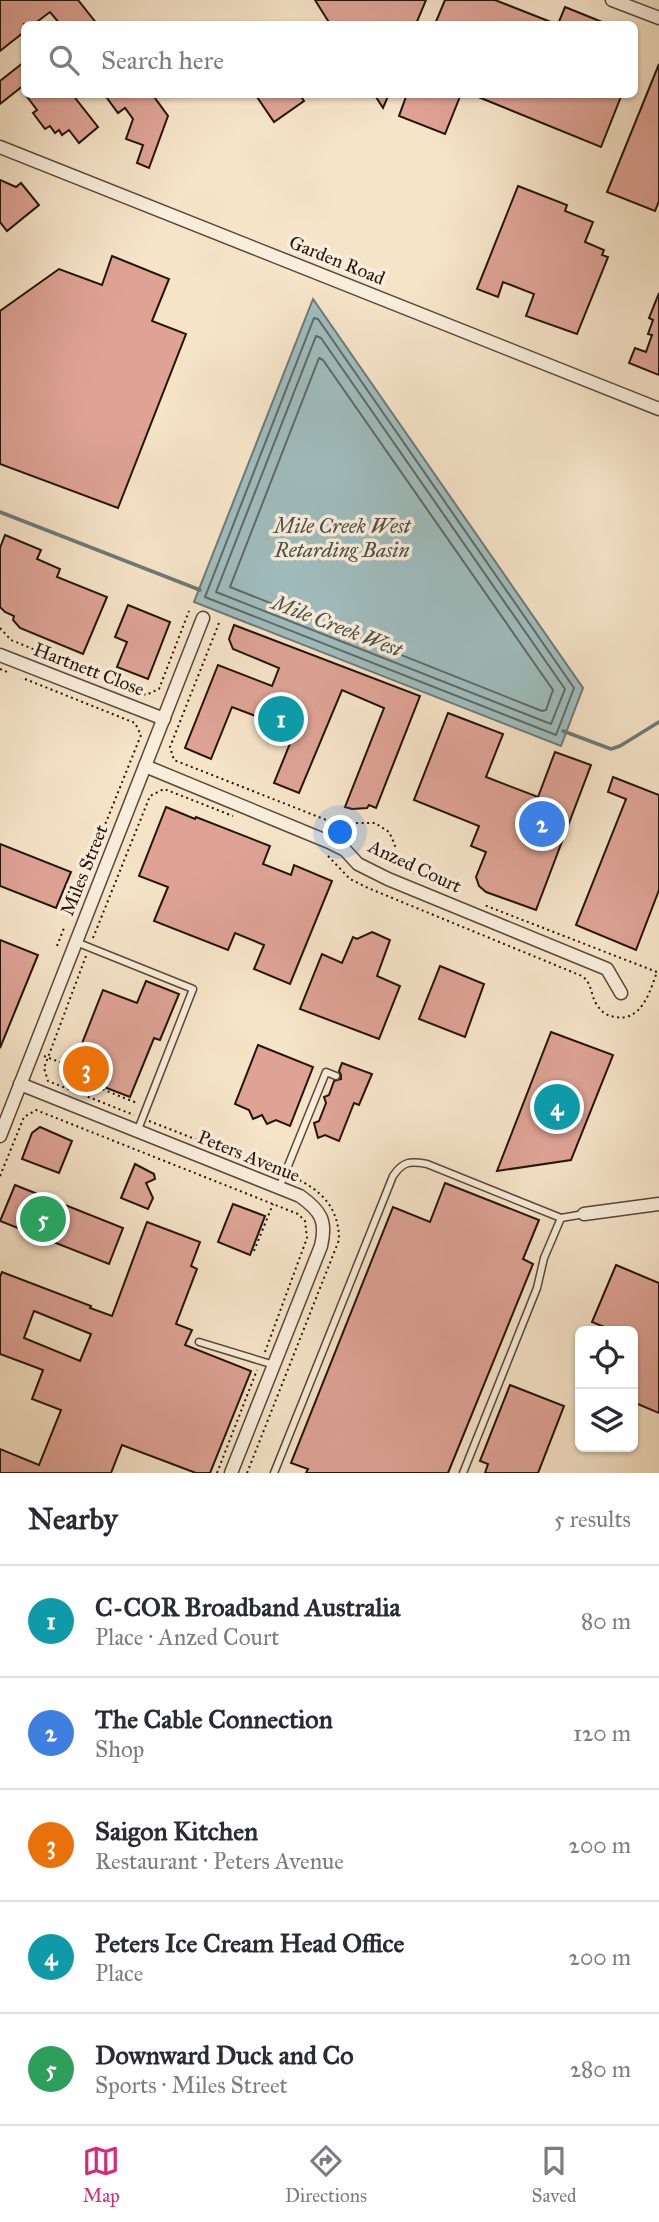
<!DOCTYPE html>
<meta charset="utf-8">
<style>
:root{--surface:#fff;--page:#f2f2f3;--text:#2b2b33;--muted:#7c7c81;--line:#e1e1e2;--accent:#db2777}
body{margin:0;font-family:"IM FELL Great Primer",serif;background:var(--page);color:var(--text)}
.controls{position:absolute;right:21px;bottom:21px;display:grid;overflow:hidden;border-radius:10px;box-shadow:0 2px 5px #0004}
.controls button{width:63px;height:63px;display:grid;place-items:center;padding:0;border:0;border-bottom:2px solid var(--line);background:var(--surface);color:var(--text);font:35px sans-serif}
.you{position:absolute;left:341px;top:833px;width:24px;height:24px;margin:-18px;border:5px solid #fff;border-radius:50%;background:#1a73e8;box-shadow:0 0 0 10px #1a73e833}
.badge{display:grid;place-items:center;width:46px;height:46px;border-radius:50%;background:var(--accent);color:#fff;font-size:23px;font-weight:700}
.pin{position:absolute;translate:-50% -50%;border:4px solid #fff;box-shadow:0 2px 7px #0006}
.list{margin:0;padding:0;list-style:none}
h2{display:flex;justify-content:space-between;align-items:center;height:91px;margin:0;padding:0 28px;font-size:30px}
h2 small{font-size:23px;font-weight:400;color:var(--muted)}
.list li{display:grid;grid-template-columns:46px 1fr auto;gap:21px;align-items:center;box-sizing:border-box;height:112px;padding:0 28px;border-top:2px solid var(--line)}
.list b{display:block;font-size:26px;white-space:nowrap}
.list p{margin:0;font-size:23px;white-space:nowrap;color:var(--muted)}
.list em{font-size:23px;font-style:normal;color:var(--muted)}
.icon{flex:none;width:38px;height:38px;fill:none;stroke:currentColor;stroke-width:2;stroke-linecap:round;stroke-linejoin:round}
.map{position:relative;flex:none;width:659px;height:1473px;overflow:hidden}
.search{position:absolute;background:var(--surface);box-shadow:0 2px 5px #0004;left:21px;right:21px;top:21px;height:77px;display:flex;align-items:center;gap:18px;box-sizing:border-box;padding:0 24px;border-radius:10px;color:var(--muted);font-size:26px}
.sheet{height:651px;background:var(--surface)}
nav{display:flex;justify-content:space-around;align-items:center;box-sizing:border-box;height:98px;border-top:2px solid var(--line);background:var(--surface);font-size:19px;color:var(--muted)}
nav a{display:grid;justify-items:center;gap:4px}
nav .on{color:var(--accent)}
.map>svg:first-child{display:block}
</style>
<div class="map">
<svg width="659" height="1473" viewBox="0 0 659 1473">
<rect width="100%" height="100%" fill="#f6e4c8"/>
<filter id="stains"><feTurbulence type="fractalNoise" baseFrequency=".00286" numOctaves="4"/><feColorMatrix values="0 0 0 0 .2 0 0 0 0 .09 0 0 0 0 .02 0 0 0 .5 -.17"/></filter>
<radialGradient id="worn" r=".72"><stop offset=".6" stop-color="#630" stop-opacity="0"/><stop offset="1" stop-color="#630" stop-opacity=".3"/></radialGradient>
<polygon fill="#9fbdbe" stroke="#6d7977" stroke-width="2" points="313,299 583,688 561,746 194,602"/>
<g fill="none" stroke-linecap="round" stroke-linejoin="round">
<g stroke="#616865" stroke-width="2">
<polygon points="314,318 318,319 574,688 556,735 205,597"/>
<polygon points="316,336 321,338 565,689 551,724 216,592"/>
<polygon points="319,358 323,360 553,690 546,710 542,711 230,587"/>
</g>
<g stroke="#6d7977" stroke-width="3.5">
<polyline points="0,512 200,590"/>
<polyline points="563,731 611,749 620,746 659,722"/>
</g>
</g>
<g fill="#dea395" stroke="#23140c" stroke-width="2" fill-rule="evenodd">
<polygon points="0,0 78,0 97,24 60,24 50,12 34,24 24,24 24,32 0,51"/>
<polygon points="315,0 426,0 416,24 330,24"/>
<polygon points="445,0 495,0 556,24 435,24"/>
<polygon points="565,7 607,24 558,24"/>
<polygon points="24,62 24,85 0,104 0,81"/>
<polygon points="659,64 659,201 655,211 607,192"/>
<polygon points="25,94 72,94 98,127 79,143 69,130 62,135 59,130 55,133 50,126 45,129 33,113 37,110"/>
<polygon points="104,94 152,94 168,116 149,168 137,163 143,145 126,139 133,119 125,108 118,113"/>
<polygon points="255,94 299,94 304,101 274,122"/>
<polygon points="374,94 389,94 383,108"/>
<polygon points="407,94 461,94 445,134 399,116"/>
<polygon points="471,94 622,94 601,147"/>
<polygon points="0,180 16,187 21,183 39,205 7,231 0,222"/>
<polygon points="518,186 567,205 565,211 593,222 585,242 604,250 602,255 608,257 577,334 526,316 534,294 503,282 498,297 477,289"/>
<polygon points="112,256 169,279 152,321 186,334 118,508 0,464 0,311 59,269 102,285"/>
<polygon points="659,293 659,375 629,363 635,348 646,352 652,335 648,334 653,320 649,318"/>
<polygon points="5,535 41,550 37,559 60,569 57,577 107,597 83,654 20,628 13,620 14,616 5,612 0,607 0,548"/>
<polygon points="128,605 170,622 148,679 117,667 127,642 115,637"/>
<polygon points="234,625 420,696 376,808 369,805 367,808 352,809 345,807 384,708 342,690 299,793 274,783 295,731 232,707 211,759 185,748 218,665 272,686 279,668 233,649 229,639"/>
<polygon points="448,713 503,734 486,777 538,797 555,752 591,765 536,910 486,892 479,886 476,877 486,852 471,846 479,826 414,800"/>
<polygon points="613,777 659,795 659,890 636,950 576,925 626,799 608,792"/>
<polygon points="166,807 195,819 196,817 270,846 263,864 291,875 294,865 332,881 290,984 254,969 264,945 235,933 228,950 154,921 168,887 139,876"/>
<polygon points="0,844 71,872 56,908 0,886"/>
<polygon points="372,932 390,940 377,976 400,986 379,1039 300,1009 322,954 342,963 353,937 357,939"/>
<polygon points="0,940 38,955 0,1048"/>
<polygon points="440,966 484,984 465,1037 419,1019"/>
<polygon points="146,981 179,994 160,1040 154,1038 130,1097 70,1074 103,990 137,1003"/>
<polygon points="551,1032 613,1055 571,1160 497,1171"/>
<polygon points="258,1045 313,1067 290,1126 276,1120 267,1124 262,1115 253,1119 249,1110 235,1104"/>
<polygon points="342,1063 372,1074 359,1105 354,1103 339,1141 325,1135 318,1138 314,1123 319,1121 326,1103 324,1097 329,1095 334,1081 341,1079 341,1075 339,1071"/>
<polygon points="40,1127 72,1141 59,1173 22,1159 32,1133"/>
<polygon points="135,1164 154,1174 155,1179 146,1183 153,1198 148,1209 121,1198"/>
<polygon points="445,1183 539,1220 523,1259 533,1264 448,1473 306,1473 308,1469 291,1463 393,1207 430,1222"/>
<polygon points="15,1185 123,1228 109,1264 0,1221"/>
<polygon points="233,1204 265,1216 250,1255 218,1242"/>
<path d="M147 1222 200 1242 191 1266 197 1269 176 1324 192 1330 185 1345 251 1371 210 1473H196L122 1445 111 1473H0V1449L39 1465 61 1410 32 1399 43 1370 0 1354V1277L2 1272 91 1306 90 1308 112 1316ZM34 1311 91 1334 80 1361 24 1338Z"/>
<polygon points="616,1265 659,1283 659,1413 633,1402 633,1331 606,1331 607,1328 592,1322"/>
<polygon points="510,1385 564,1406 538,1473 485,1473 488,1464 480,1461"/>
</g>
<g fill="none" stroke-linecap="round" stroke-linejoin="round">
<defs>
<g id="service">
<polyline points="76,942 193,989 137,1132"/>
<polyline points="279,1188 326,1072 336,1076"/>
<polyline points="199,1342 274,1365"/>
<path d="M274 1473 393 1176C403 1161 410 1161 427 1164L561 1218 584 1214"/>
<polyline points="463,1473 537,1288 544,1258 561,1218"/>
</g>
<g id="minor">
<polyline points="612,0 659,18"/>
<polyline points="0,147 659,409"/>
<polyline points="0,655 164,719"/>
<polyline points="145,766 329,842 345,850 358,864 388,879 607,969 621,993"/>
<path d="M20 1084 300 1196C321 1211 327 1221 321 1246L231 1473"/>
<polyline points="0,1136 203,618"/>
<polyline points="584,1214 659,1204"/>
</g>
</defs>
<use href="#service" stroke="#58483b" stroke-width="9"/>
<use href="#minor" stroke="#58483b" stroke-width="15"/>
<g stroke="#23140c" stroke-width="2" stroke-dasharray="2 3.5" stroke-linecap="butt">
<polyline points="219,623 170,747 174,760 334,823 375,823 389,832 392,838 395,846 395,864 434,884"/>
<polyline points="0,628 11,640 146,695 159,689 189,611"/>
<polyline points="0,669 7,672"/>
<polyline points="25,679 135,723 141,735 68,917"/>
<path d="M328 856 350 879 368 888 582 976C593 984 590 995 597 1005 601 1012 608 1016 615 1017 642 1022 650 991 657 972L484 905"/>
<polyline points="93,938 150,796 164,789 233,816"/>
<polyline points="57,946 64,928"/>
<polyline points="86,956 44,1068 48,1081 134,1115"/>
<polyline points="44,1056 70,1066 66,1075 137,1103"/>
<polyline points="149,1121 274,1170"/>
<polyline points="0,1176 24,1117 36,1110 298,1214 305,1221 307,1238 265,1352"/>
<polyline points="254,1251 273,1204"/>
<polyline points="217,1473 257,1370"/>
<path d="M247 1473 339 1240C339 1207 321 1190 293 1177"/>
</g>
<use href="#service" stroke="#f9eddb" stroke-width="6"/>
<use href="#minor" stroke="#f9eddb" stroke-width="12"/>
</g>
<g text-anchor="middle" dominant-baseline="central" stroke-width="7" stroke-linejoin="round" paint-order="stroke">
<g font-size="19" fill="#23140c" stroke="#f9eddb">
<text transform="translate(337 260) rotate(22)">Garden Road</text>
<text transform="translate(89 669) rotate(21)">Hartnett Close</text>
<text transform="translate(415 866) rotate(25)">Anzed Court</text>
<text transform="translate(84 870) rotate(-68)">Miles Street</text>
<text transform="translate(249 1156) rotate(22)">Peters Avenue</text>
</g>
<g font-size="21" font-style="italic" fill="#4e4f4a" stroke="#f9eddb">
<text x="342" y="526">Mile Creek West<tspan x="342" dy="24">Retarding Basin</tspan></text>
<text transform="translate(337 626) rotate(21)">Mile Creek West</text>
</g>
</g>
<rect width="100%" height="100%" filter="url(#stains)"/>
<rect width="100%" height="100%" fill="url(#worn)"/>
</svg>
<div class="controls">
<button><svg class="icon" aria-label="locate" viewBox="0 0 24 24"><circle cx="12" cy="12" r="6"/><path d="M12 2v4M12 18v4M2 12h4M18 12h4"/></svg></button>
<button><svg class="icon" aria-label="layers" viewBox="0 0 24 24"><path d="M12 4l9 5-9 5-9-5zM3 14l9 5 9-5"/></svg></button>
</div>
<div class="you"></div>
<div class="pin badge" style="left:281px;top:719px;background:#0f9aa8">1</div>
<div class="pin badge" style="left:542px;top:824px;background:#3f7fe0">2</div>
<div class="pin badge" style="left:86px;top:1069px;background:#e8710a">3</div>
<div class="pin badge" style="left:557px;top:1107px;background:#0f9aa8">4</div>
<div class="pin badge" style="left:43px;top:1219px;background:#2e9e5b">5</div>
<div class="search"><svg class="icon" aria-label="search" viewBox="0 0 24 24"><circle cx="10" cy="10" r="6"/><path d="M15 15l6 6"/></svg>Search here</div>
</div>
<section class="sheet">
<h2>Nearby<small>5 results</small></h2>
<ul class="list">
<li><span class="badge" style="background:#0f9aa8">1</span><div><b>C-COR Broadband Australia</b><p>Place · Anzed Court</p></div><em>80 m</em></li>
<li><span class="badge" style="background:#3f7fe0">2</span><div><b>The Cable Connection</b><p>Shop</p></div><em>120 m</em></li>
<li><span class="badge" style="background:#e8710a">3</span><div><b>Saigon Kitchen</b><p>Restaurant · Peters Avenue</p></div><em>200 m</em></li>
<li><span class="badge" style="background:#0f9aa8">4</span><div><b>Peters Ice Cream Head Office</b><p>Place</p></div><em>200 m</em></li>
<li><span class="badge" style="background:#2e9e5b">5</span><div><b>Downward Duck and Co</b><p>Sports · Miles Street</p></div><em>280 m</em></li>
</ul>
</section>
<nav>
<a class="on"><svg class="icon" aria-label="map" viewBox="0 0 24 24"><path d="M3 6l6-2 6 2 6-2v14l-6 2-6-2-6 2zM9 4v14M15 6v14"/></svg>Map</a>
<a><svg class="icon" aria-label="directions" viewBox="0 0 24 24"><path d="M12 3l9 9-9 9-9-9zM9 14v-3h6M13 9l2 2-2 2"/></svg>Directions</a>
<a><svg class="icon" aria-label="saved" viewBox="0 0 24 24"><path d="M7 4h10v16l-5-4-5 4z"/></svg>Saved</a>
</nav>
